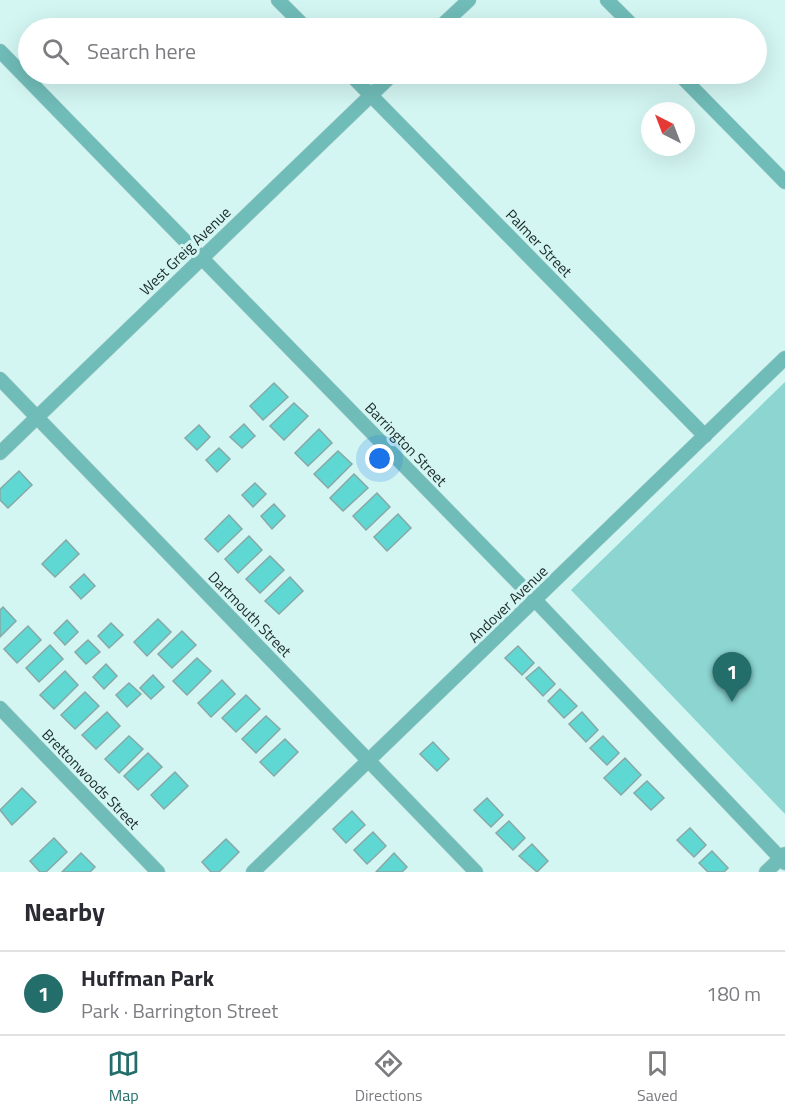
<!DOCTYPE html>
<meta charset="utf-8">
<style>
:root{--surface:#fff;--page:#f7f7f7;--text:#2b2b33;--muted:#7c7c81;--line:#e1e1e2;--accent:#236e6b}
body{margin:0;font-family:"Titillium Web",sans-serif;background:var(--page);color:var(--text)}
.compass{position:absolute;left:641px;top:102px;width:54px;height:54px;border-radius:50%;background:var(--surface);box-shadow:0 6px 24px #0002;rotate:318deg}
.you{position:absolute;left:380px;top:459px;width:21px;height:21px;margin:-15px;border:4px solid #fff;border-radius:50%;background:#1a73e8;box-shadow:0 0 0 9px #1a73e833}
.badge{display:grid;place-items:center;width:39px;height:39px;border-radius:50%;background:var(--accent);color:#fff;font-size:20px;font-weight:700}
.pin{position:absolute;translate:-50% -50px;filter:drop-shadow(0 2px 3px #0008)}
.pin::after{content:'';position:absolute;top:32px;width:21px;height:18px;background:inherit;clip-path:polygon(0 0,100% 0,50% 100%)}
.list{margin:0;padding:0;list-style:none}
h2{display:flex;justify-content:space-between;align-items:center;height:78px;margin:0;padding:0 24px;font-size:26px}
h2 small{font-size:20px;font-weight:400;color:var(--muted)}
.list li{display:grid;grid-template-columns:39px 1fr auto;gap:18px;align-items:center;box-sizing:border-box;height:84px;padding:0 24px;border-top:2px solid var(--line)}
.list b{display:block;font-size:22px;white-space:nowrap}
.list p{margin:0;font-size:20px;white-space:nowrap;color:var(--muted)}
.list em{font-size:20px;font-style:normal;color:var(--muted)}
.icon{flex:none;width:33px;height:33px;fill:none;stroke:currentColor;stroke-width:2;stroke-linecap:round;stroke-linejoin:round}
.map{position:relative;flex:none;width:785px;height:872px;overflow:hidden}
.search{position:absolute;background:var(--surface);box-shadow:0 6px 24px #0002;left:18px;right:18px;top:18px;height:66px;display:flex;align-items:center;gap:15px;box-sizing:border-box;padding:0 21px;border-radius:33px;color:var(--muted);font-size:22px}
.sheet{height:162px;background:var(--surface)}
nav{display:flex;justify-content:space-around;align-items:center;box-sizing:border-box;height:84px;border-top:2px solid var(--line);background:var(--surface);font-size:16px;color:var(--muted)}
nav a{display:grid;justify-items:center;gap:3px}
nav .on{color:var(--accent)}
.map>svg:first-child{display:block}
</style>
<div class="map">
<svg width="785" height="872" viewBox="0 0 785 872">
<rect width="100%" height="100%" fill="#d3f6f3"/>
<polygon fill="#8cd5d1" points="785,382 785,814 571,590"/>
<g fill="#5fd8d3" stroke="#88a8a6" stroke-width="1.5">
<polygon points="274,383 288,397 263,420 250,406"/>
<polygon points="294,403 308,416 284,440 270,426"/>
<polygon points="244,424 255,436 242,448 230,437"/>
<polygon points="199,425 210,437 197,450 185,438"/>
<polygon points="319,429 332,443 308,466 295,453"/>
<polygon points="219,448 230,459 217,472 206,460"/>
<polygon points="338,451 352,464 328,488 314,474"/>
<polygon points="19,471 32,485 8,508 0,500 0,489"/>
<polygon points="354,474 368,488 343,511 330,498"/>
<polygon points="255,483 266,494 253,507 242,495"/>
<polygon points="377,493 390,507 366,530 353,516"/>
<polygon points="274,504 285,516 272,529 261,516"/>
<polygon points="398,514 411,528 387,551 374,537"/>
<polygon points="229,515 242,529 218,552 205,539"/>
<polygon points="249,536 262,550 238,573 225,559"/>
<polygon points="66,540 79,554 55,577 42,564"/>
<polygon points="270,556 284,570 260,593 246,579"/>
<polygon points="84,574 95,586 81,599 70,587"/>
<polygon points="290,577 303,591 279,614 265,601"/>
<polygon points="3,607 16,621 0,637 0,610"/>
<polygon points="158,619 171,632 147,656 134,642"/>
<polygon points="67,620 78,632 65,645 54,633"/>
<polygon points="111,623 123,635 109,648 98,636"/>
<polygon points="28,626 41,640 17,663 4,649"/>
<polygon points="182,631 196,645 172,668 158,654"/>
<polygon points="88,640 100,652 86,664 75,652"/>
<polygon points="50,645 63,659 39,682 26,668"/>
<polygon points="518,646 534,663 522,675 505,658"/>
<polygon points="197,658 211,671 187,695 173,681"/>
<polygon points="106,664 117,676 104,689 93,677"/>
<polygon points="539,667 555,684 543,696 526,678"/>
<polygon points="65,671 78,685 54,709 40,695"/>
<polygon points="153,675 164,687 151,699 140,688"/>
<polygon points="222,680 235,694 211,717 198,703"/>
<polygon points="129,683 141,694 127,707 116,695"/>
<polygon points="560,689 577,706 564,718 548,701"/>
<polygon points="85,692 99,706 75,729 61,715"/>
<polygon points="246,695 260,709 236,732 222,718"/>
<polygon points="107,712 120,726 96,749 82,735"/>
<polygon points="582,712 598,730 586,742 569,724"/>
<polygon points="266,716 280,729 256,753 242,739"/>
<polygon points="129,736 143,749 119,773 105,759"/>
<polygon points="603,736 619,753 607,765 590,748"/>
<polygon points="285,739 298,752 274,776 260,762"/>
<polygon points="433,742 449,759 437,771 420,754"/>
<polygon points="148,753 162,767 138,790 124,776"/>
<polygon points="625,758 641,775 621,795 604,778"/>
<polygon points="175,772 188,786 164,809 151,795"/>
<polygon points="647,781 664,798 651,810 634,793"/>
<polygon points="22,788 36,802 12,825 0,810"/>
<polygon points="487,798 503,815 491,827 474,810"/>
<polygon points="352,811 365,825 346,843 333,829"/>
<polygon points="509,821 525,838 513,850 496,833"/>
<polygon points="690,828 706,845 694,857 677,840"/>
<polygon points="373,832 386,846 367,864 354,850"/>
<polygon points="54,838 67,852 46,872 40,872 30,861"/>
<polygon points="226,839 239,852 219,872 211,872 202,862"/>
<polygon points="532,844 548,861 537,872 519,856"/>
<polygon points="712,851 728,868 724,872 708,872 699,863"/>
<polygon points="81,853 95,867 90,872 62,872"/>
<polygon points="394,853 407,867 402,872 376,872"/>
</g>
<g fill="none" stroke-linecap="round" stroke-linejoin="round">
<defs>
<g id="minor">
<polyline points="278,0 306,28"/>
<polyline points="607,0 635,28"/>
<polyline points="439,28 469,0"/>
<polyline points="0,51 535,600 785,863"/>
<polyline points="350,74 705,436"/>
<polyline points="679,74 785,182"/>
<polyline points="0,379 476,872"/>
<polyline points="0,453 393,74"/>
<polyline points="0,708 158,872"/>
<polyline points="253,872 785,358"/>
<polyline points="766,872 785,854"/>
</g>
</defs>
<use href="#minor" stroke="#b2d1ce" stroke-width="15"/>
<use href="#minor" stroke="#70bcb8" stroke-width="14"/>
</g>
<g text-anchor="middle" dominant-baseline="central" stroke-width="6" stroke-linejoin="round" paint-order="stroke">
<g font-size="15" fill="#1b2827" stroke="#d3f6f3">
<text transform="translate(539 243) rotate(46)">Palmer Street</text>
<text transform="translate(185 251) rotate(-44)">West Greig Avenue</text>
<text transform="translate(406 444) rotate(46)">Barrington Street</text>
<text transform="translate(508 604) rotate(-44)">Andover Avenue</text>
<text transform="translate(250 614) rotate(46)">Dartmouth Street</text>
<text transform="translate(91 779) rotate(46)">Brettonwoods Street</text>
</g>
</g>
</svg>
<svg class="compass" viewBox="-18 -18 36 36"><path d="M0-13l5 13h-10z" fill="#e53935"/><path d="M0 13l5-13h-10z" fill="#7c7c81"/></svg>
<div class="you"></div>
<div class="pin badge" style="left:732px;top:702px">1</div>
<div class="search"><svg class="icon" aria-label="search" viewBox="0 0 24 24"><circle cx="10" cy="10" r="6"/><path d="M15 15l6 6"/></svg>Search here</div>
</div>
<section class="sheet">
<h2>Nearby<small></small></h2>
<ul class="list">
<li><span class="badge">1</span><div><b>Huffman Park</b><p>Park · Barrington Street</p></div><em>180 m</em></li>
</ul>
</section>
<nav>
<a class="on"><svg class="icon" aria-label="map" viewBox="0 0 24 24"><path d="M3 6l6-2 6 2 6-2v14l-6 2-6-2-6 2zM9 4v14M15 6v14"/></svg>Map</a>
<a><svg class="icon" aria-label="directions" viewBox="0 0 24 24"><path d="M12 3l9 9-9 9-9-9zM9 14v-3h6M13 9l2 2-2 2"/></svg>Directions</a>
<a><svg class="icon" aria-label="saved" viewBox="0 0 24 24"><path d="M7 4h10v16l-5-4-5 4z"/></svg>Saved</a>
</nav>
